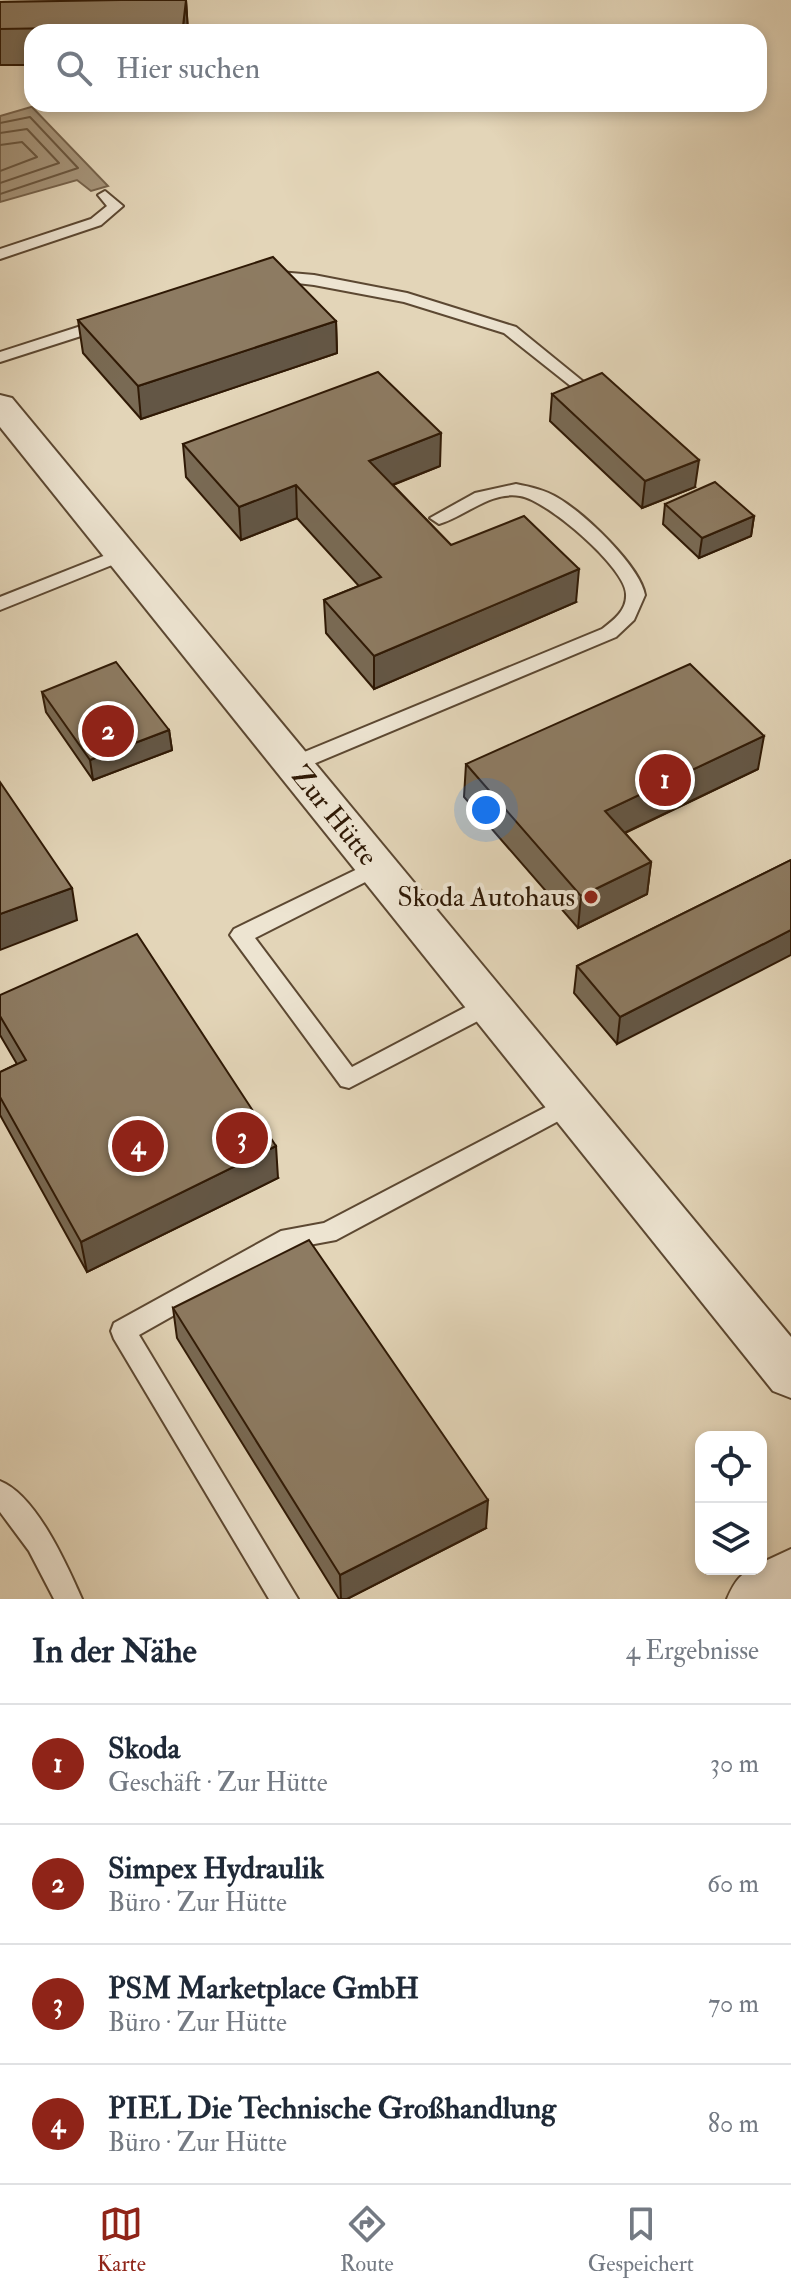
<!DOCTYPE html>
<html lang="de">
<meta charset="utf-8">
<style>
:root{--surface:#fff;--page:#f2f2f3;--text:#1f2937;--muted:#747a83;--line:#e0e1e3;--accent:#8f2418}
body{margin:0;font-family:"IM FELL Double Pica",serif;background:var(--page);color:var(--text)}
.controls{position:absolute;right:24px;bottom:24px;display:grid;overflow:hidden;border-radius:16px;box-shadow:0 4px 12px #0003}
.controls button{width:72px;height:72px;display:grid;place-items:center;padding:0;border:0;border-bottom:2px solid var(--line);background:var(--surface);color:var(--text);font:40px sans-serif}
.you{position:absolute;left:486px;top:810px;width:28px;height:28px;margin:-20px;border:6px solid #fff;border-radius:50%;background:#1a73e8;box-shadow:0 0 0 12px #1a73e833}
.badge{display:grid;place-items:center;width:52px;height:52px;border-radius:50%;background:var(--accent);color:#fff;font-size:26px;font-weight:700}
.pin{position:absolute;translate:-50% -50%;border:4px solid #fff;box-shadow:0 2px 8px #0006}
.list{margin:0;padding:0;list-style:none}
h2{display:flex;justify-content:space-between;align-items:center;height:104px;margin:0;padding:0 32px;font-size:34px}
h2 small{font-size:26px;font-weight:400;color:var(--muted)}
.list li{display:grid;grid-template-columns:52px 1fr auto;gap:24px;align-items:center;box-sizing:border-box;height:120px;padding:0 32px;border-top:2px solid var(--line)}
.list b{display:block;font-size:30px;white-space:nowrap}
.list p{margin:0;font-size:26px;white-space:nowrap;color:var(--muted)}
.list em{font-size:26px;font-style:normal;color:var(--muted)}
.icon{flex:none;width:44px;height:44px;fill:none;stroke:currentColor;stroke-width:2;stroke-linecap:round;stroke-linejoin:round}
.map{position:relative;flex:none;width:791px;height:1599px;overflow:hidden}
.search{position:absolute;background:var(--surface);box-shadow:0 4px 12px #0003;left:24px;right:24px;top:24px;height:88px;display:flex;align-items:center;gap:20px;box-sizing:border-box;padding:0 28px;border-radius:24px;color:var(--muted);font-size:30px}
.sheet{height:584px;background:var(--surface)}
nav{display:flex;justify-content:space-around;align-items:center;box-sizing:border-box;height:112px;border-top:2px solid var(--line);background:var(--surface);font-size:22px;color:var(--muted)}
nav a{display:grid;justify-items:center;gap:4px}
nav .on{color:var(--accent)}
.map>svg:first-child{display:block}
</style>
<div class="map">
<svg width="791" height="1599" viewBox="0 0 791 1599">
<rect width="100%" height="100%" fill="#e3d5b8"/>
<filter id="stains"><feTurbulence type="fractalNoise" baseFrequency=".0025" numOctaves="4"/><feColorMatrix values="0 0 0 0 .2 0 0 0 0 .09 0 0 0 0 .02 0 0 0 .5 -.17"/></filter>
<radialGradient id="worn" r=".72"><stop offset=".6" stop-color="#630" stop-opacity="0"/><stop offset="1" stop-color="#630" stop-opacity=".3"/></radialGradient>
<polygon fill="#a6957b" stroke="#76634c" stroke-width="2" points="31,107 32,107 108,186 91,191 77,180 0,202 0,116"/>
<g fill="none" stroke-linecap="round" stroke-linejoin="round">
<g stroke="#6a5740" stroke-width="2">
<polyline points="0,123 30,117 78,168 0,194"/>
<polyline points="0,133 27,129 59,163 0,183"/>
<polyline points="0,145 22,142 37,157 0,171"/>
</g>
<defs>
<g id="lane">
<polygon points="105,191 123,206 101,225 0,259 0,249 91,219 107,206 98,195"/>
<polygon points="268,271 314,275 407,293 516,327 591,388 589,391 577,391 504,333 404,302 314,285 263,279 260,276"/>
<polygon points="103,319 109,321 109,327 0,362 0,352"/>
<path d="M516 484C531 487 545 490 558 498 584 513 640 566 645 595L634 620 616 637 299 770H285L282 765 285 760 602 629C614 620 627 610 626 594 626 568 547 500 520 496 490 491 466 516 439 524L430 518 475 493Z"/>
<polygon points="121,549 130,555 127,559 0,610 0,597"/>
<polygon points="376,860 383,863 386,868 383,873 255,938 352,1067 481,999 489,996 497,999 500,1005 497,1011 349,1088 341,1086 230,935 234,929"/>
<polygon points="569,1095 577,1097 580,1104 577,1111 336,1240 293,1248 139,1335 298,1599 269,1599 114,1339 111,1331 114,1323 281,1231 324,1223"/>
<path d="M0 1481C36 1495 67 1565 82 1599H54L29 1551 0 1512Z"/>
</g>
<g id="street">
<polygon points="0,395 12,398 791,1337 791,1398 773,1391 0,427"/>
<path d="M791 1549V1599H727C734 1583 741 1569 761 1569V1563Z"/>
</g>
</defs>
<use href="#lane" stroke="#5c4832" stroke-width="4"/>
<use href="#street" stroke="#5c4832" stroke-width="4"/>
<use href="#lane" fill="#ede4d1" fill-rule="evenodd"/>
<use href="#street" fill="#ede4d1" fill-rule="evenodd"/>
</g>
<g fill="#796a54" stroke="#2f1905" stroke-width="2">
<polygon points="186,0 188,32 32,32 32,65 0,65 0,2"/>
<polygon points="78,320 336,321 337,353 141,419 83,353"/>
<polygon points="552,394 695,487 642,508 550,421"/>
<polygon points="183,444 440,466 393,485 451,545 576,602 374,689 326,633 324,600 359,586 297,518 241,540 186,477"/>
<polygon points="665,504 754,516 751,536 699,558 663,524"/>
<polygon points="42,692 169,730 172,750 93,780 46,712"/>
<polygon points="466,764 758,769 625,833 651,862 647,894 578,928 464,797"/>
<polygon points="791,860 617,1044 574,993 577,966"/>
<polygon points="0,1016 278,1178 87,1272 0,1115 0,1072 17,1064 0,1035"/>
<polygon points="173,1308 486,1528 347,1599 339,1599 177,1338"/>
</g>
<g fill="#635645" stroke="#2f1905" stroke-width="2">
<polygon points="186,0 188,32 184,32 183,26"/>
<polygon points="336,321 337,353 141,419 138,386"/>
<polygon points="441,433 440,466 369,494 369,461"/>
<polygon points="699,460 695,487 642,508 645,481"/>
<polygon points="296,485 297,518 241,540 239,507"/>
<polygon points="754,516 751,536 699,558 702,538"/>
<polygon points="579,569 576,602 374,689 374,656"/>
<polygon points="169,730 172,750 93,780 90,760"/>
<polygon points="764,736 758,769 601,844 605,811"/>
<polygon points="651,862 647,894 578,928 581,896"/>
<polygon points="72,888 77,920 0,950 0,914"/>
<polygon points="791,930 791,955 617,1044 620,1017"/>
<polygon points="276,1146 278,1178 87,1272 81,1242"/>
<polygon points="488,1500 486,1528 347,1599 341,1599 340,1575"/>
</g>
<g fill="#8d7b62" stroke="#2f1905" stroke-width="2">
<polygon points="121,0 186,0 183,26 0,29 0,2"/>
<polygon points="273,257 336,321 138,386 78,320"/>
<polygon points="378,372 441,433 369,461 451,545 524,516 579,569 374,656 324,600 381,577 296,485 239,507 183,444"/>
<polygon points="602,373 699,460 645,481 552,394"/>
<polygon points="715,482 754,516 702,538 665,504"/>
<polygon points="116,662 169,730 90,760 42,692"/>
<polygon points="690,664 764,736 605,811 651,862 581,896 466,764"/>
<polygon points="0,782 72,888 0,914"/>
<polygon points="791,860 791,930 620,1017 577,966"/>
<polygon points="137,934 276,1146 81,1242 0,1097 0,1072 26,1060 0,1016 0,995"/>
<polygon points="309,1240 488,1500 340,1575 173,1308"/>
</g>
<circle fill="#8f2418" stroke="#ede4d1" stroke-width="3" cx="591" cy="897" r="8"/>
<g text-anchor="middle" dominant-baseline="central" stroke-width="8" stroke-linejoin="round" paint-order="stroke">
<g font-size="28" fill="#2f1905" stroke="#ede4d1">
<text transform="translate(334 816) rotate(51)">Zur Hütte</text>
</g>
<g font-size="28" fill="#2f1905" stroke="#ede4d1" text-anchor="end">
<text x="575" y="897">Skoda Autohaus</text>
</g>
</g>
<rect width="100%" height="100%" filter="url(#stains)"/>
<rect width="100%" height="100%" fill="url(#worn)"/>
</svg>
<div class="controls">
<button><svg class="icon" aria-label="locate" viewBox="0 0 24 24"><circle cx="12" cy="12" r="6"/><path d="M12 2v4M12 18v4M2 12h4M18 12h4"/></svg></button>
<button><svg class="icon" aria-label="layers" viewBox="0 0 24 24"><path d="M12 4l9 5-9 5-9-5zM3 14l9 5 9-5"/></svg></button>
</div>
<div class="you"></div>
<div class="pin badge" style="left:665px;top:780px">1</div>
<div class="pin badge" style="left:108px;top:731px">2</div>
<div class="pin badge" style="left:242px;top:1138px">3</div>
<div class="pin badge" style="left:138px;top:1146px">4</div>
<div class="search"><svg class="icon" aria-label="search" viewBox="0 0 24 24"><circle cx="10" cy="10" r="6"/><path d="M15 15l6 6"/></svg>Hier suchen</div>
</div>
<section class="sheet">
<h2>In der Nähe<small>4 Ergebnisse</small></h2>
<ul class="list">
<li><span class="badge">1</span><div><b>Skoda</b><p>Geschäft · Zur Hütte</p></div><em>30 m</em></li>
<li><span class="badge">2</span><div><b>Simpex Hydraulik</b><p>Büro · Zur Hütte</p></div><em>60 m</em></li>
<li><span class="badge">3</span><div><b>PSM Marketplace GmbH</b><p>Büro · Zur Hütte</p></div><em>70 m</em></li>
<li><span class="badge">4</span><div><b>PIEL Die Technische Großhandlung</b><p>Büro · Zur Hütte</p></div><em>80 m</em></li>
</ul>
</section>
<nav>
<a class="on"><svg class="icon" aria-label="map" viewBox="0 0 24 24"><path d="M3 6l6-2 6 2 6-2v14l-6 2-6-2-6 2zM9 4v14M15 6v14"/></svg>Karte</a>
<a><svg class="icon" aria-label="directions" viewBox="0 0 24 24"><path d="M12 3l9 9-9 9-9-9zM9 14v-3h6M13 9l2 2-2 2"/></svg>Route</a>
<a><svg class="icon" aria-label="saved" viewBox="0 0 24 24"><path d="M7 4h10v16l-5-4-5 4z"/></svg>Gespeichert</a>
</nav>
